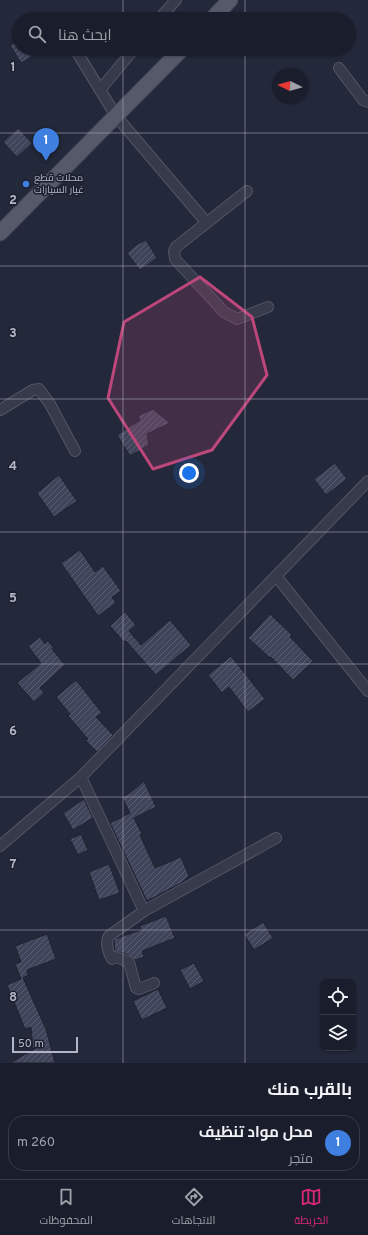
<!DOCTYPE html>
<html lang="ar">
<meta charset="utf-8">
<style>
:root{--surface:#1a1e2c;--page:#272b38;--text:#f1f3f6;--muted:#9fa2a9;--line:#383c48;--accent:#db2777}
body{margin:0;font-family:Overpass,Cairo,sans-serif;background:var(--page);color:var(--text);direction:rtl}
.controls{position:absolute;right:12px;bottom:12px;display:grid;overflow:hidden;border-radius:8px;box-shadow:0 1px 3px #0004}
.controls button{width:36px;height:36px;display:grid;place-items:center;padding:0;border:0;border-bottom:1px solid var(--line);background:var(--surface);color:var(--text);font:20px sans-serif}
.compass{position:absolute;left:272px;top:68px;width:36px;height:36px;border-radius:50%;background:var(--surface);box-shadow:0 1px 3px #0004;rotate:275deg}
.scale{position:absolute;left:12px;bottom:10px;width:66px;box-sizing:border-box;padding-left:4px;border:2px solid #b2b5c6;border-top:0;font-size:11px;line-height:14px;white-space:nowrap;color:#b2b5c6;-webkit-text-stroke:3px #1c202f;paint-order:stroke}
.you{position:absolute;left:189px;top:473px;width:14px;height:14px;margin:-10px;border:3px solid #fff;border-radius:50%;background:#1a73e8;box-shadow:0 0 0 6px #1a73e833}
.badge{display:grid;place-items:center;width:26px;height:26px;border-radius:50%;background:var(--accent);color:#fff;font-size:13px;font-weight:700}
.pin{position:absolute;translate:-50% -33px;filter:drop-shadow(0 1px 2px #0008)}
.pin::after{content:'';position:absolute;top:21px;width:14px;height:12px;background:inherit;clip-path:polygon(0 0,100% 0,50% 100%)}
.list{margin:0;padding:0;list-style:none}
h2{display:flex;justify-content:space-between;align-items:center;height:52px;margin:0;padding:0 16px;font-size:17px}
h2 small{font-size:13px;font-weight:400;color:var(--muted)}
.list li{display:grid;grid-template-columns:26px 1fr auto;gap:12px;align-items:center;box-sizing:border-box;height:56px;margin:0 8px 8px;padding:0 8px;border:1px solid var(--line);border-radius:16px}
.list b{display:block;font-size:15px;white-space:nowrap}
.list p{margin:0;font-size:13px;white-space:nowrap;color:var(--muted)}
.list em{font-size:13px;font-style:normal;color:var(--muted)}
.icon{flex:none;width:22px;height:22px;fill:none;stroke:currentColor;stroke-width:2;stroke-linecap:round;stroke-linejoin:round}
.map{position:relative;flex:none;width:368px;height:1063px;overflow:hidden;direction:ltr}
.search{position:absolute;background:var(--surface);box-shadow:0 1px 3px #0004;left:12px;right:12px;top:12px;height:44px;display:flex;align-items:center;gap:10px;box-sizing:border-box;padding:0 14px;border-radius:22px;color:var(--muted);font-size:15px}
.sheet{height:116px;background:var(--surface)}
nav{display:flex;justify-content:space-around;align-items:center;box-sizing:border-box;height:56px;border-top:1px solid var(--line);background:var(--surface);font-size:11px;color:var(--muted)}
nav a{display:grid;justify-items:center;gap:2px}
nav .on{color:var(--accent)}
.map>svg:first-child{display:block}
</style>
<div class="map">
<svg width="368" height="1063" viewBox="0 0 368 1063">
<defs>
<pattern id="building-hatch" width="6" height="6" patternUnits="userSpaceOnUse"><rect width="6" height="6" fill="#40445a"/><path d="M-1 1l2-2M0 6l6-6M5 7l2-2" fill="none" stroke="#595d70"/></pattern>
</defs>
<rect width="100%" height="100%" fill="#23283a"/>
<g fill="url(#building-hatch)" stroke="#1e2231">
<polygon points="19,40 19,49 45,49 21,63 10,45"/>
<polygon points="18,128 32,143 17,157 3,142"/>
<polygon points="146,240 157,258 140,270 127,253 136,245"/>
<polygon points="153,409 170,423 147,434 149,445 130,456 117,435 140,420 138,416"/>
<polygon points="335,463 347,479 326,495 314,479"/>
<polygon points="59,475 77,501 54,517 37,493"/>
<polygon points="80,550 95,572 103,566 121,591 112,597 116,603 98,616 61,563"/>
<polygon points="125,612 136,625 129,631 141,645 170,620 191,645 156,675 126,641 124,642 110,626"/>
<polygon points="270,614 292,635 290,637 313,661 293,680 271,657 270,658 248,638"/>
<polygon points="40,637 45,644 48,641 54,648 52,649 65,665 40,688 44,693 34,702 17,683 41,663 28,646"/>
<polygon points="231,656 265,699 248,712 229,687 222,693 208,675"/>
<polygon points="76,680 102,713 96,717 113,735 97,752 86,741 88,739 68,716 70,714 56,697"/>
<polygon points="144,781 156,807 134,818 142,834 140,835 155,868 181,857 189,876 181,883 147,901 110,823 130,813 122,797 130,793"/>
<polygon points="84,799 93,818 73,830 63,813"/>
<polygon points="81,834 88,850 78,855 70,839"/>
<polygon points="109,864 120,893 99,900 89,872"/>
<polygon points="166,916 175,938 142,951 144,957 135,960 126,954 115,951 114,942 115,939 141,930 140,926"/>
<polygon points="263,922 273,938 254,950 244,934"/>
<polygon points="47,934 56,959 27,970 28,975 23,978 46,1029 55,1063 10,1063 36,1048 33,1049 31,1027 25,1029 7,985 21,979 15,964 21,962 15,946"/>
<polygon points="194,963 204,981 190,989 180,970"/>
<polygon points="158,989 167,1008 142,1020 133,1001"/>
</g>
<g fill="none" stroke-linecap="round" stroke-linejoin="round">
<defs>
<g id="street">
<polyline points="159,19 176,0"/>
<polyline points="75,49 116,116 206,222"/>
<polyline points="339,68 363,100 368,102"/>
<polyline points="100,90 134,49"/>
<polyline points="247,191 176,247 174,251 175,259 224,312 237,319 268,307"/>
<polyline points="0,410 33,390 39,389 50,404 75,451"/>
<polyline points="276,576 368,691"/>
<polyline points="81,777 144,911"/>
<polyline points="0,846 81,777 368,481"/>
<path d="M154 983 139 989 136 988 129 962 116 957 112 959C108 953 105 942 109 936L144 911 276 838"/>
</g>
<g id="primary">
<polyline points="212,19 230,0"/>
<polyline points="0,233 182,49"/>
</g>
</defs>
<use href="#street" stroke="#525565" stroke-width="12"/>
<use href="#primary" stroke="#404353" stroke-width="17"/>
<use href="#street" stroke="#373a4a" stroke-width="10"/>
<use href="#primary" stroke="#55596a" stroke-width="15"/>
</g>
<path fill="#bd477b" fill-opacity="0.2" stroke="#bd477b" stroke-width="3" stroke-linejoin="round" d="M200 277 252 317 267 375 212 450 153 469 108 398 124 322Z"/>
<path fill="none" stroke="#b2b5c6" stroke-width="1" stroke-opacity="0.55" d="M123 0V19M245 0V19M123 49V1063M245 49V1063M0 133H368M0 266H368M0 399H368M0 532H368M0 664H368M0 797H368M0 930H368"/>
<circle fill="#3f7fe0" stroke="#1c202f" stroke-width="1.5" cx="26" cy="184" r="4"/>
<g text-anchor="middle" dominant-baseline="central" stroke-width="3" stroke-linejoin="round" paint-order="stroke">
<g font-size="10" fill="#b2b5c6" stroke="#1c202f" text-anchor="start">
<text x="34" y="178">محلات قطع<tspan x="34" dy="12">غيار السيارات</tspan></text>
</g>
</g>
<g font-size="13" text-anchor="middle" font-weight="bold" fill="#b2b5c6" stroke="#1c202f" stroke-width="3" stroke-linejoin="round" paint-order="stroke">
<text x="13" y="71">1</text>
<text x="13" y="204">2</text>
<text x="13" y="337">3</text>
<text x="13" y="470">4</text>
<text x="13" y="602">5</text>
<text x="13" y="735">6</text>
<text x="13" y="868">7</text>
<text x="13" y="1001">8</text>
</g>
</svg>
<div class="controls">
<button><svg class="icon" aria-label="locate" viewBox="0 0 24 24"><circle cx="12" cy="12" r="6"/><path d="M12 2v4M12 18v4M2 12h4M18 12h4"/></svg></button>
<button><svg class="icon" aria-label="layers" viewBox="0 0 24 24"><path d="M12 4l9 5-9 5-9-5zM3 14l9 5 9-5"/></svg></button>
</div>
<svg class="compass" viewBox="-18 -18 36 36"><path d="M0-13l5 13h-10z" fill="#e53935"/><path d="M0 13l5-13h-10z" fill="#9fa2a9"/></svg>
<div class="scale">50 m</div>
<div class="you"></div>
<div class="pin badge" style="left:46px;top:161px;background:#3f7fe0">1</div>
<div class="search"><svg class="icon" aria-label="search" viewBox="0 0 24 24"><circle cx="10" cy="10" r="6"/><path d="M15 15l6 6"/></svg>ابحث هنا</div>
</div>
<section class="sheet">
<h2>بالقرب منك<small></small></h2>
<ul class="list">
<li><span class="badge" style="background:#3f7fe0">1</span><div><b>محل مواد تنظيف</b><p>متجر</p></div><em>260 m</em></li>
</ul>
</section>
<nav>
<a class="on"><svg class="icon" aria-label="map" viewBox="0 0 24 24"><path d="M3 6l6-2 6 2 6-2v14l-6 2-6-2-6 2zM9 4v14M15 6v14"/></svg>الخريطة</a>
<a><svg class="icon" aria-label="directions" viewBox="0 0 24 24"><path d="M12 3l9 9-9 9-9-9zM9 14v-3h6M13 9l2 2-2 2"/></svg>الاتجاهات</a>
<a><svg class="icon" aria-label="saved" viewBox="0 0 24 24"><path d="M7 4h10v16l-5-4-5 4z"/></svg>المحفوظات</a>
</nav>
